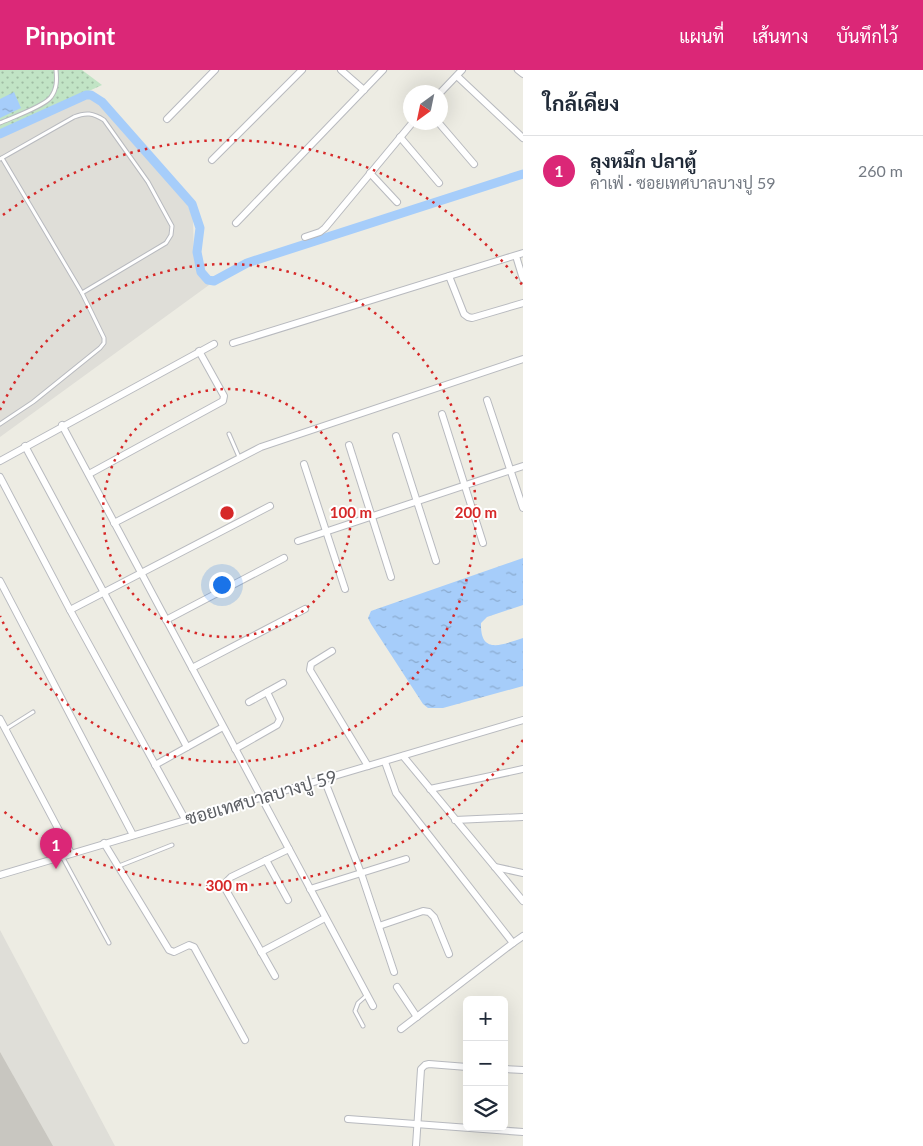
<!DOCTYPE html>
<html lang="th">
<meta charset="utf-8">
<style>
:root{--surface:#fff;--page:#f6f6f7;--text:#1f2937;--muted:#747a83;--line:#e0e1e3;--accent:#db2777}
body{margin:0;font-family:Lato,Sarabun,sans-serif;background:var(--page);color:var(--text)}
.controls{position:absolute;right:15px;bottom:15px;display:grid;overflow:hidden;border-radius:8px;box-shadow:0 5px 20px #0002}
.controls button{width:45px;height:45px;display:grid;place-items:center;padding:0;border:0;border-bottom:1px solid var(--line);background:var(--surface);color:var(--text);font:25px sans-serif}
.compass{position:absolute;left:403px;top:15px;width:45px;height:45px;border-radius:50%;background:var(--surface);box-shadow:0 5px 20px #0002;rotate:213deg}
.you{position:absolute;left:221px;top:514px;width:18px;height:18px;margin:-12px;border:4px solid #fff;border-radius:50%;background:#1a73e8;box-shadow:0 0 0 8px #1a73e833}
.badge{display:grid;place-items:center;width:32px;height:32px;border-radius:50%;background:var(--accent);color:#fff;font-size:16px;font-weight:700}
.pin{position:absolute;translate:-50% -41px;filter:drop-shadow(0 1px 2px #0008)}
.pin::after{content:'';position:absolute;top:26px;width:18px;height:15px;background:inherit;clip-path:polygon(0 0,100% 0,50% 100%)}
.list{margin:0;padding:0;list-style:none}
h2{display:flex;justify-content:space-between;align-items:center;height:65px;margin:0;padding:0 20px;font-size:21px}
h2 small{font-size:16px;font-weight:400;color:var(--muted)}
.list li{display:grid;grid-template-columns:32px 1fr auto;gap:15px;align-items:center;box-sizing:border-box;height:70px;padding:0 20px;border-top:1px solid var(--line)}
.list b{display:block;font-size:19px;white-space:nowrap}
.list p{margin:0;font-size:16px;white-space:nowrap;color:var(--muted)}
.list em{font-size:16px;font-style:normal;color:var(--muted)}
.icon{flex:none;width:28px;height:28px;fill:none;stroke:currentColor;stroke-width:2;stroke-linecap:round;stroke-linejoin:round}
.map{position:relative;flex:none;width:523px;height:1076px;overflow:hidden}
header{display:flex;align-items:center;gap:30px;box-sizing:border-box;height:70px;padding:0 25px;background:var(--accent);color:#fff}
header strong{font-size:24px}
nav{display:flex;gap:28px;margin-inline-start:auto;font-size:18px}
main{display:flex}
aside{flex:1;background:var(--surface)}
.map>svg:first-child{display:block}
</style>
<header>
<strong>Pinpoint</strong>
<nav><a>แผนที่</a><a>เส้นทาง</a><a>บันทึกไว้</a></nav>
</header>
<main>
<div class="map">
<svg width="523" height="1076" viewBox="0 0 523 1076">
<defs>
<pattern id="grass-dots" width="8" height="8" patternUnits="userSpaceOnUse" patternTransform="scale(1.25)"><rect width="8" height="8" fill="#c1e4c5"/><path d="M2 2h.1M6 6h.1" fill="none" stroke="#a0bca4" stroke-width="1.8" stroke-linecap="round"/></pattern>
<pattern id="water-ripples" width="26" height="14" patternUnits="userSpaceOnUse" patternTransform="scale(1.25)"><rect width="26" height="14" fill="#a6cdfa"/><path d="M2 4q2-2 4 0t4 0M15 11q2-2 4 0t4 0" fill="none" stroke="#8aaace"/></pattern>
</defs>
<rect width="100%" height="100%" fill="#edece3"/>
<g fill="#dfded8">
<polygon points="91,24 184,126 193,149 194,191 209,215 0,367 0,64"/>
<polygon points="0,860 115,1076 0,1076"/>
</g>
<polygon fill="url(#grass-dots)" points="0,0 82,0 102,15 0,62"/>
<g fill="url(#water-ripples)">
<polygon points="14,22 21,38 0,48 0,29"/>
<path d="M523 488V535L487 547 481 553C480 586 503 574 523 568V616L443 638H428L423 634 371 554 368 548 371 541Z"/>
</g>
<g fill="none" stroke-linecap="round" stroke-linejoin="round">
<polyline stroke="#a6cdfa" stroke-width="9" points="0,64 86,25 91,25 102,32 192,134 200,158 197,182 201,202 208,210 214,211 247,193 523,104"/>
</g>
<polygon fill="#c8c6c0" points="0,982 53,1076 0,1076"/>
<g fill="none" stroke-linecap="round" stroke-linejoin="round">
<defs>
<g id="lane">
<path d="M0 53C11 48 45 36 51 27 57 19 57 10 56 0"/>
<polyline points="2,88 82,223"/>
<path d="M0 89 74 47C86 42 93 43 104 50L148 112 172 156 171 165 166 173 82 223 104 268V273L100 278 33 332 0 354"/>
<polyline points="229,364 239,387"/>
<polyline points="6,659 33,642"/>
<polyline points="63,788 109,873"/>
<polyline points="119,796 172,775"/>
<polyline points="363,956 355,941 358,933 367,925"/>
</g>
<g id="street">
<polyline points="341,0 364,20"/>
<polyline points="518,0 523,4"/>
<polyline points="457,6 523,68"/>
<polyline points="440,23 462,0"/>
<polyline points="167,49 215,0"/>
<polyline points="438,52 474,94"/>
<polyline points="400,67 439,113"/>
<polyline points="212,90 302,0"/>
<polyline points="370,103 397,132"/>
<polyline points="236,153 383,0"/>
<polyline points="305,167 320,162 325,158 413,52"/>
<polyline points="516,186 523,209"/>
<polyline points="449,206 464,244 468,247 472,248 523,233"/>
<polyline points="233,273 523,183"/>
<polyline points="487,330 523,438"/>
<polyline points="442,344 483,473"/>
<polyline points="62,355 373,936"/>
<polyline points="396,366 436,491"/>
<polyline points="349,375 391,507"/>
<polyline points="25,376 187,677"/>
<polyline points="0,391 214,274"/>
<polyline points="304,394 345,519"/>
<polyline points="89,404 223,331 224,326 199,281"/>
<polyline points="0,407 70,540 185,749"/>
<polyline points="114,453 261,377 523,289"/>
<polyline points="298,471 523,396"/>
<polyline points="0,511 133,765"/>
<polyline points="70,540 270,436"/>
<polyline points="166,550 284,488"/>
<polyline points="332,581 311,594 310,600 368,696"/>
<polyline points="192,598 305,539"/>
<polyline points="249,632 283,613"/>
<polyline points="0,649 71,783"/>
<polyline points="235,679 277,655 280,649 267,622"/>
<polyline points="403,686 523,831"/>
<polyline points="385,692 396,723 513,873 401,959"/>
<polyline points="155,695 223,657"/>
<polyline points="324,709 361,803 394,902"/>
<polyline points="430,719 523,699"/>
<polyline points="455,750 523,747"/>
<polyline points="104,773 169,880 174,882 189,875 194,877 245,970"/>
<polyline points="266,790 288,830"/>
<polyline points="495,797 523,803"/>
<polyline points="0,805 523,650"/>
<polyline points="310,819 406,789"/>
<polyline points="379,856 423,841 429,842 434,847 449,884"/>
<polyline points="513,873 523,866"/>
<polyline points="261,882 325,848"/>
<polyline points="275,906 226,820 226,812 231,807 289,779"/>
<polyline points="397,917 417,947"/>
<polyline points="504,999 523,1000"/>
<polyline points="348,1049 523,1062"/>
<polyline points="416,1076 421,999 425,995 429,994 467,997"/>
</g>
</defs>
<use href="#lane" stroke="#b8babf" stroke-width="5"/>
<use href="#street" stroke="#b8babf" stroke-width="8"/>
<use href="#lane" stroke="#fff" stroke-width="3"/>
<use href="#street" stroke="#fff" stroke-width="6"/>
</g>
<g fill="none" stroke="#d62828" stroke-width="2.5" stroke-dasharray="2.5 5">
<circle cx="227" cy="443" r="124"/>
<path d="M0 340A249 249 0 1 1 0 546"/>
<path d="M523 670A373 373 0 0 1 3 741M3 145A373 373 0 0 1 523 216"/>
</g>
<g text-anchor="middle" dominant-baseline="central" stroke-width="4" stroke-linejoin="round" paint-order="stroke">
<g font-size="18" fill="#5b5e63" stroke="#fff">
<text transform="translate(261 727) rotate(-16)">ซอยเทศบาลบางปู 59</text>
</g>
</g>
<circle cx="227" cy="443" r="8" fill="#d62828" stroke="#fff" stroke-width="2.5"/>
<g font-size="15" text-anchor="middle" font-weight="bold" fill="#d62828" stroke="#fff" stroke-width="4" stroke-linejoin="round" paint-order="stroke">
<text x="351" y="448">100 m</text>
<text x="476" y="448">200 m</text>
<text x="227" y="821">300 m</text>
</g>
</svg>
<div class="controls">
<button>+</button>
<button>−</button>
<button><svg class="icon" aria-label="layers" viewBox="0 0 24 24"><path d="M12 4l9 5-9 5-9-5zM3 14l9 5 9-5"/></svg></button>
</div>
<svg class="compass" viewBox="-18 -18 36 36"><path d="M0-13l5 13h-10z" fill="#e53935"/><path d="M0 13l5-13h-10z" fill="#747a83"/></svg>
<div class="you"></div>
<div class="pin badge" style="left:56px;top:799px">1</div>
</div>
<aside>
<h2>ใกล้เคียง<small></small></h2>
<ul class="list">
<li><span class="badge">1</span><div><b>ลุงหมึก ปลาตู้</b><p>คาเฟ่ · ซอยเทศบาลบางปู 59</p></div><em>260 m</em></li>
</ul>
</aside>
</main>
